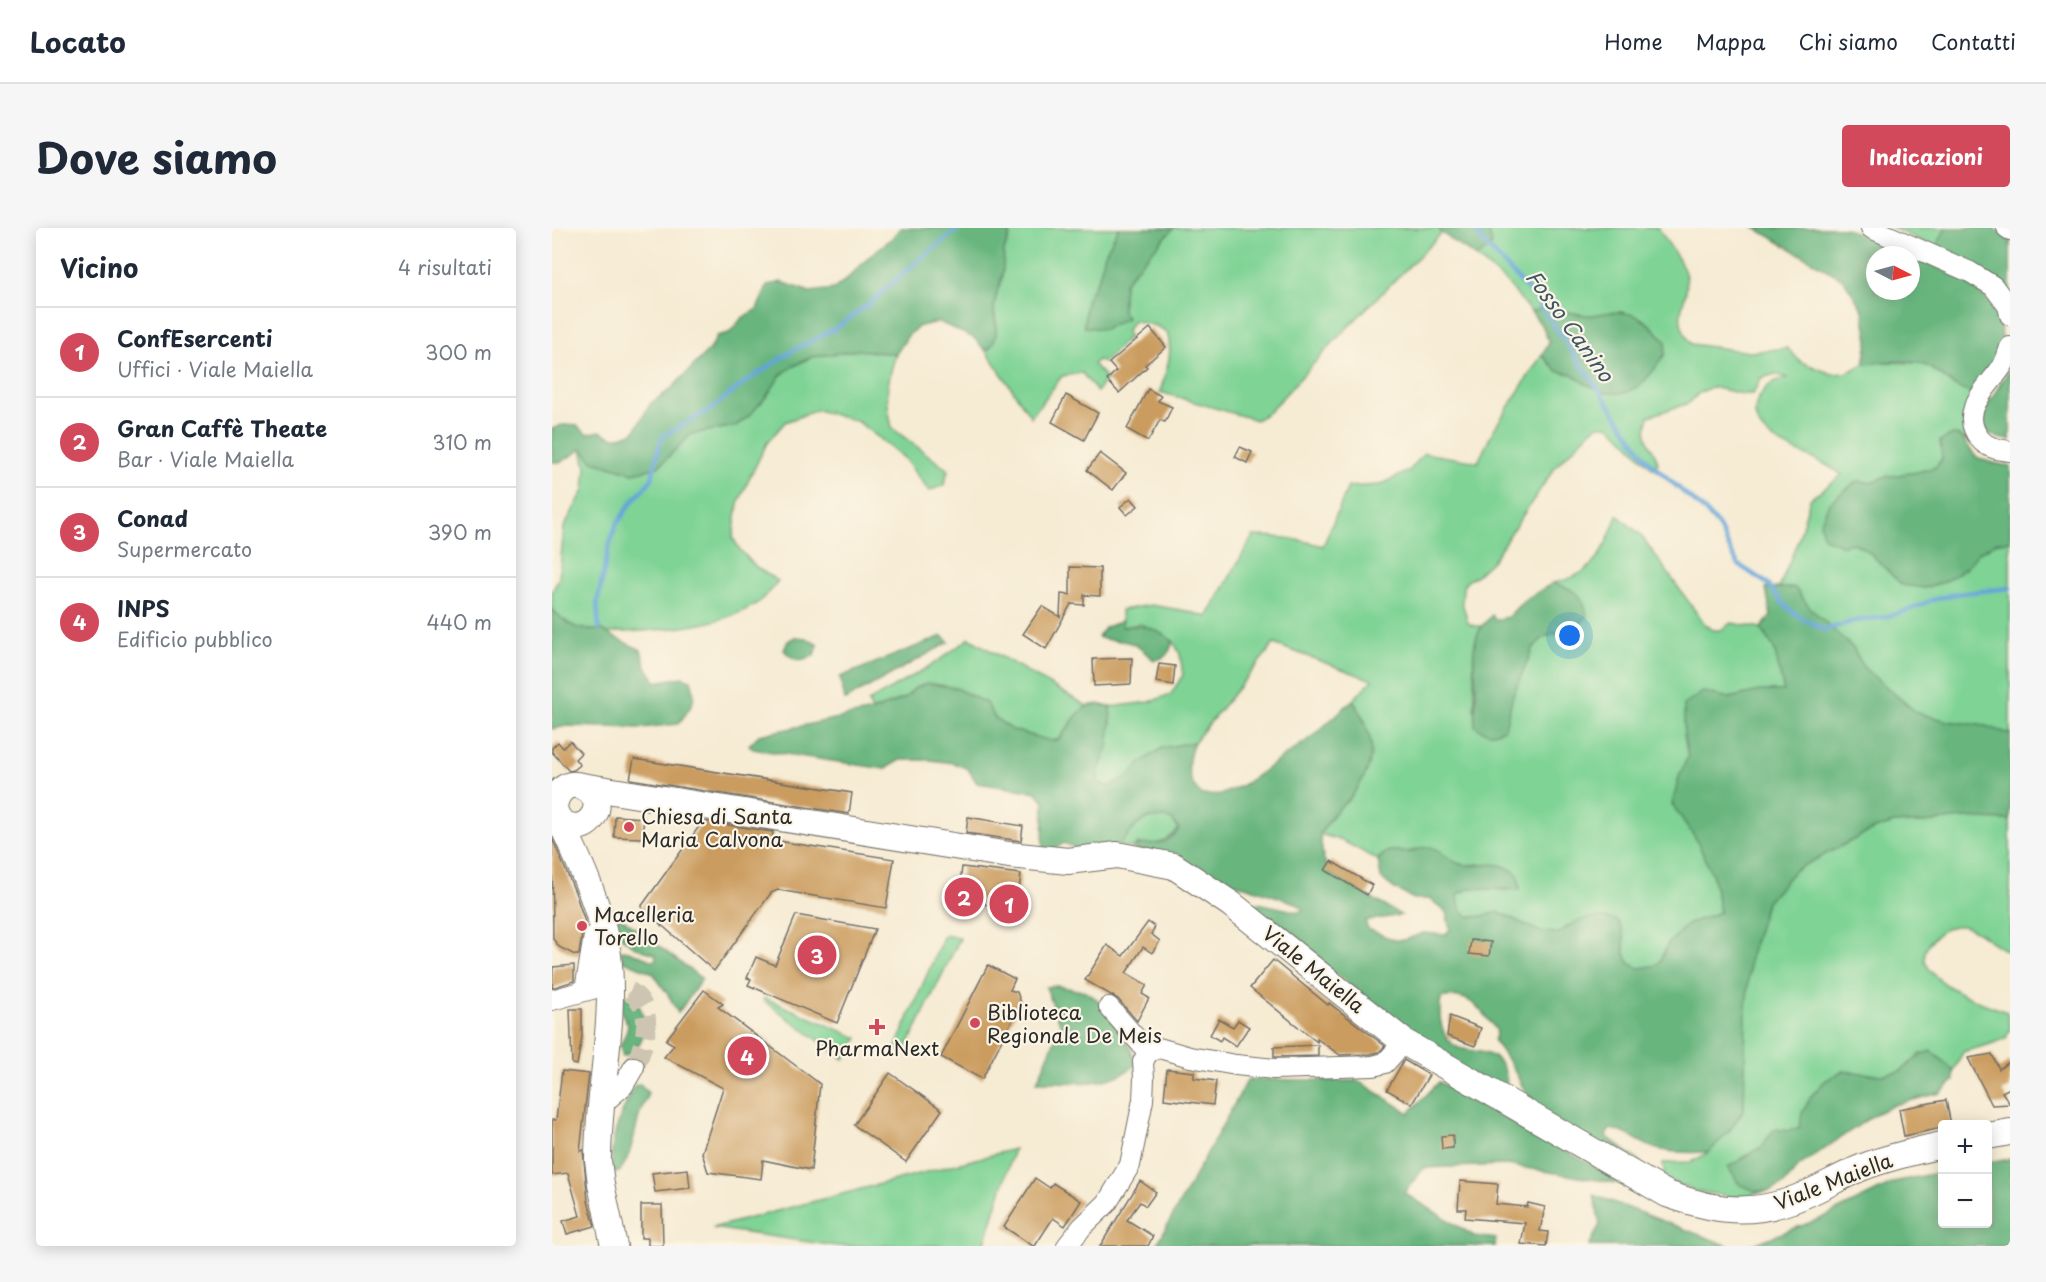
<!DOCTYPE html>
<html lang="it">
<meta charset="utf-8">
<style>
:root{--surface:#fff;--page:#f6f6f7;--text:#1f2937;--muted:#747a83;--line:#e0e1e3;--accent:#d1495b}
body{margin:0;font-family:"Playpen Sans",sans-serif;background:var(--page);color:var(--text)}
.controls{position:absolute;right:18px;bottom:18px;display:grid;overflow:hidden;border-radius:6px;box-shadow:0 3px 15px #0003}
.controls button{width:54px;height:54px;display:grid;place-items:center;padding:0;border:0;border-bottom:2px solid var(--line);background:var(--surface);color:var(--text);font:30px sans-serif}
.compass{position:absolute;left:1314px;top:18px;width:54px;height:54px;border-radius:50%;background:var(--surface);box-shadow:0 3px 15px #0003;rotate:96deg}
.you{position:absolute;left:1018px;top:408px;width:21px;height:21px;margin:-15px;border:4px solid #fff;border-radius:50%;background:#1a73e8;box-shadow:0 0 0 9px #1a73e833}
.badge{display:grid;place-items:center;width:39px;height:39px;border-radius:50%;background:var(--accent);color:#fff;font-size:20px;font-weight:700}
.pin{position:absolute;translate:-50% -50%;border:3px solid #fff;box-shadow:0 2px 6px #0006}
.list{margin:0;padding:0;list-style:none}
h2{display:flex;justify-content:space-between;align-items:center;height:78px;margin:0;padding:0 24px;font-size:26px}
h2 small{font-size:20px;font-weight:400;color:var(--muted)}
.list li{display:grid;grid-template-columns:39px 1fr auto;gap:18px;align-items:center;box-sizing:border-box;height:90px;padding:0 24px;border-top:2px solid var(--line)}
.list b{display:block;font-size:22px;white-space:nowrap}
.list p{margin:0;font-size:20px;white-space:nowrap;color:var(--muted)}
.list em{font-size:20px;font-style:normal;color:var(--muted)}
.map{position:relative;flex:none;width:1458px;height:1018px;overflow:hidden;border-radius:6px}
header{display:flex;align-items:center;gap:36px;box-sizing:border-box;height:84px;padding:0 30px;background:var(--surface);border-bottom:2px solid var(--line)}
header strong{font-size:28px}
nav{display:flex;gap:33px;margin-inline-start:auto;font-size:21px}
.intro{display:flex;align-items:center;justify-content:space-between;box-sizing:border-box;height:144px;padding:0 36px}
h1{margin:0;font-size:42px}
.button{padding:15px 27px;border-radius:6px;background:var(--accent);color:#fff;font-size:21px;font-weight:700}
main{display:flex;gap:36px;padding:0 36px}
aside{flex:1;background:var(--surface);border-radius:6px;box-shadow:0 3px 15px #0003}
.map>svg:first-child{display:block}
</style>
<header>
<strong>Locato</strong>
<nav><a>Home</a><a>Mappa</a><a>Chi siamo</a><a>Contatti</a></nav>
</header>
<div class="intro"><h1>Dove siamo</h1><a class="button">Indicazioni</a></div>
<main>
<aside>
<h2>Vicino<small>4 risultati</small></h2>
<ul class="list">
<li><span class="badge">1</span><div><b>ConfEsercenti</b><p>Uffici · Viale Maiella</p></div><em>300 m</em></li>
<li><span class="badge">2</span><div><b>Gran Caffè Theate</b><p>Bar · Viale Maiella</p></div><em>310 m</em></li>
<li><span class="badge">3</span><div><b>Conad</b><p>Supermercato</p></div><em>390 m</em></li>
<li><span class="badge">4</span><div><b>INPS</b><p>Edificio pubblico</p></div><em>440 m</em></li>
</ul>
</aside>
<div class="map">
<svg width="1458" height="1018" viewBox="0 0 1458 1018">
<rect width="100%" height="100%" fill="#fcf5e5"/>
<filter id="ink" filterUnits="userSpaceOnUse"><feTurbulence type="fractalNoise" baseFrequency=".0167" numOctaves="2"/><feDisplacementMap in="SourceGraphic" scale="12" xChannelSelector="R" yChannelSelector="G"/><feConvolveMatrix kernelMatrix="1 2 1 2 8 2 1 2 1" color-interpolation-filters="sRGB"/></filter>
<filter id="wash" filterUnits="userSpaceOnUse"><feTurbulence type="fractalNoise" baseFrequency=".008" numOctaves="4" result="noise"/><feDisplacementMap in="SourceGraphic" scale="24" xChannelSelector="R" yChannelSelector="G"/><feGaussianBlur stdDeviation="1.35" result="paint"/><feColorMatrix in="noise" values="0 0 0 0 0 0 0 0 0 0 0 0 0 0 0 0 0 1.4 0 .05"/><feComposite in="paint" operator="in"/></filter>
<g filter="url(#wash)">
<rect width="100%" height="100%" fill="#f6ebd3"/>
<g fill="#7fd395" stroke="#557f60" stroke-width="1.5">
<path d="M458 0H567L553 26 547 49 534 73 532 98 575 90 570 84 572 55 585 39 622 0H886L890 5 789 106 717 184 704 192 608 164C614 144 622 125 615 104L604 98 581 92 574 104 577 109 552 134 546 132 541 136 554 150 545 164 530 145 510 148 479 189 434 123 439 119 445 99 442 82 445 64 450 50 452 23 458 9Z"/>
<path d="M936 0H1107C1114 15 1128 29 1133 45 1141 74 1115 82 1139 116L1197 124 1235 120 1249 134 1280 146 1294 145 1312 136 1328 134 1366 135 1376 138 1403 158 1421 164 1411 195 1413 212 1406 207 1384 239 1366 244 1332 249 1319 255 1305 253 1277 275 1289 317 1302 315 1316 323 1350 357 1413 341 1426 325 1445 314 1458 313V506L1433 498 1395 493 1365 485 1312 440 1301 420 1258 381 1243 360H1227L1247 310 1258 271 1290 247C1285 243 1280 240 1274 237 1252 224 1204 214 1203 184 1203 172 1212 160 1222 154 1226 152 1232 151 1235 150L1224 146 1209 150 1201 166H1191L1159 159 1147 165 1137 175 1097 188C1089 216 1101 213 1106 235L1101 241 1062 201 1056 197H1047L1040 202 1004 238 940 333 925 347 914 354 911 360 910 374 916 395 922 398H930C928 404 924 411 923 417 918 438 925 460 922 482L961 467 981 420 992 409 1010 404 1018 361 1001 355C1043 347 1052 324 1065 287L1088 306 1151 394 1161 402H1169L1179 395 1209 400C1226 415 1226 442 1232 463H1208L1177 470 1151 464 1132 506 1136 529 1128 546 1121 576 1144 611 1161 648 1168 684 1136 696 1116 716 1106 737C1100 738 1092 741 1086 740 1071 737 1072 718 1072 707L1016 697 1008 705 988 704 947 684C925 690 906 696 906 666L919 660 954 662 929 636C918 637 907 638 897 632 890 628 887 621 878 619 872 619 865 622 860 623 845 627 839 616 826 632L791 613 768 606 785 582 797 571 810 552 814 495 801 472 820 452 722 416 642 514 610 520 590 534 574 550 556 559 546 555 545 549 559 496 558 479 598 474 619 466 631 447 628 426 621 413 589 396 570 399 569 382 599 377 635 383 655 389 701 308C726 308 748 311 771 318L796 259 828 257 857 243 872 225 926 234 942 201 990 127 1005 143 1020 146 1034 156 1069 84C1058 85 1046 88 1036 88 1012 86 1005 76 979 84L954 54 924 29 940 17Z"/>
<polygon points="1340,0 1394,0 1384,19"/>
<path d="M306 122 344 126C334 156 333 169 340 200L396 242 392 257 377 263 351 229 305 193 265 182 233 194 215 215 199 247 186 276 181 310 188 322 205 340 226 353C220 360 214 368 207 374 168 401 102 402 56 405 48 400 41 404 32 403 20 401 8 389 0 381V364L7 350 12 299 32 262 34 239 30 221 41 233 81 245 106 239 139 206 184 198 197 188 214 169 228 148 238 140 259 129Z"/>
<polygon points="418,410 422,413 535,478 526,486 507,511 499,513 461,502 443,490 434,475 403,460 363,460 353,470 320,483 316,474 383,435"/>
<path d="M601 589 619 591 627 601 613 613 602 617 586 616 580 620 566 618C579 606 583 594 601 589Z"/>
<path d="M1409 590 1458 592V724C1443 720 1428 701 1410 698 1399 696 1389 703 1382 710 1344 746 1432 776 1455 784L1458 801 1454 810C1440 817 1426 819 1411 824L1402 843 1380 823 1369 826 1349 843 1330 847 1290 843 1273 853 1260 867 1248 899 1237 903 1222 901 1210 919 1189 930 1203 963H1218L1183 969 1143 963 1113 951 1111 935 1140 934 1157 924 1178 902 1192 881 1194 779 1198 728 1214 675 1243 642 1320 602 1342 595H1372Z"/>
<polygon points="392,707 408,710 352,825 343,821"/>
<polygon points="213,770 306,810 292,831 211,772"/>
<polygon points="462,921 432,1018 285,1018 160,1000"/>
</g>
<g fill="#67b57e" stroke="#497054" stroke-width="1.5">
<path d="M348 0H458C458 9 454 14 452 23 451 30 452 39 450 47 448 59 441 71 442 84 444 99 448 112 434 123L422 110 387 94 368 98 357 106 344 126 306 122 259 129 238 140 228 148 214 169 197 188 183 198 139 206 106 239 81 245 41 233 30 221 9 234H0V201L10 197H24L35 206 48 203 59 209H68L82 204 99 175 118 162 159 120 165 108 177 105 190 90 205 81 216 57 230 54 258 64 282 61 298 48 321 25 340 10Z"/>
<polygon points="567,0 622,0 585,39 572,55 570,83 575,90 552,101 532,99 534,73 547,49 553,26"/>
<polygon points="886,0 936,0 940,17 924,29 890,5"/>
<path d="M1203 0H1293L1357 27H1323V63H1359V28C1398 45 1458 64 1448 121 1443 137 1431 151 1421 164 1404 164 1392 147 1377 139 1360 129 1331 134 1312 136L1316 113 1311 82 1291 51Z"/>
<polygon points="1394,0 1440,0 1458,10 1458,68 1384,19"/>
<path d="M992 80C1007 80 1019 86 1034 87 1041 88 1047 86 1053 85 1083 81 1096 92 1114 114L1113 126 1102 142 1090 156 1074 165H1054L1034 156 1020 146 1005 143 990 127 997 115 991 99 979 84Z"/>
<path d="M1458 139V212C1405 207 1448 162 1458 139Z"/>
<path d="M1401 207C1416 208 1415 222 1425 229 1435 235 1447 236 1458 238V313L1445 314 1426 325 1413 341 1392 354 1372 360 1350 357 1316 323 1303 315 1289 317 1272 310 1268 296 1277 275 1305 253 1319 255 1332 249 1366 244 1384 239 1390 231 1388 213Z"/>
<path d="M1001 355C1022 362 1031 364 1035 388L1027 397 992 409 981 420 961 467 953 500C942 507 934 507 923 498 922 486 924 476 924 464 924 442 916 419 930 398 933 394 937 391 940 387L943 392 956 389 972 372Z"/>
<path d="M1214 360H1243L1258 380 1301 420 1312 440 1365 485 1395 493 1433 498 1458 506V592L1409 590 1372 595H1342L1320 602 1243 642 1214 675 1198 728 1194 779 1192 881 1178 902 1157 924C1140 925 1123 925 1105 921 1088 916 1076 903 1058 901L1054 908 1088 934 1093 945 981 884C971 856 960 836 942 813L945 803C929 783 919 763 889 770 886 787 888 812 907 820 917 823 931 823 940 828 950 833 958 850 953 860L902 839 698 679 706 675 747 684 751 681 744 675 693 658 659 651 580 620C597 610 610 624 627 601L619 591C585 585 587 598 566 618L532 624 512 615 496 625 491 621 492 573 484 564 425 555 416 541 402 535 378 532H348L333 541 201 521 197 517 207 507 320 483 353 470 363 460 376 455 404 460 434 475 443 490 461 502 499 513 507 511 526 486 535 478 546 476 558 479C559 492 559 504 556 518 554 530 543 542 546 555L556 559 574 550 590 534 610 520 642 514C634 534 633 551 650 567H668L691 557 761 508 801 472C824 511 828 533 798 570 794 575 789 578 784 583 778 590 773 598 768 606L771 629 779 647 849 687 813 693 816 701 842 712H853L871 705 894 707 898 701 894 684 878 671H862L843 661 829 650 826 632C839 616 845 626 859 624 865 622 871 619 877 619 889 620 897 634 909 636 934 642 942 627 966 647L968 662 919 660 906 666C906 696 925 690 947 684L988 704 1008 705C1025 688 1044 686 1066 693L1072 707V723L1077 735 1087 740 1106 737 1116 716 1136 696 1168 684 1161 648 1144 611 1120 576 1128 546 1136 529 1132 506V477L1151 464 1177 470 1208 463H1232L1222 420 1209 400 1219 388Z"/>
<path d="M0 381C16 398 27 403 51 402 62 411 76 415 89 422L94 439 104 454 130 449 139 452C146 474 139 479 126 496L89 500 15 498 0 501Z"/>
<path d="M570 393V399C594 396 601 399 621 413 618 423 615 431 602 432 595 427 588 418 579 415 568 411 558 414 546 409L554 399Z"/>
<polygon points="390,408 397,414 293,472 288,449"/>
<path d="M243 409 254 410 266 417 263 427C250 434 242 434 232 422L236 413Z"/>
<path d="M60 686 71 691 150 751 126 785 117 768 101 745 70 732 69 722 77 723 101 733 104 731V727C99 723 95 724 90 722 79 718 69 709 60 701Z"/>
<path d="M506 758 534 764 546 772 579 821 584 837C555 861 519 853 485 854L509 798 494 759Z"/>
<path d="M68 767C99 770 101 819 71 828L68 818 74 805 76 797 67 780Z"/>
<polygon points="1380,823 1402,843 1402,853 1388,865 1342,877 1325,885 1247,938 1231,957 1218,963 1203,963 1187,956 1176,939 1210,919 1222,901 1237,903 1248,899 1250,885 1260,867 1273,853 1290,843 1330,847 1349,843 1369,826"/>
<polygon points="696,851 807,853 857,885 887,854 1076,957 955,937 872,940 852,965 922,1008 944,1011 943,1018 604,1018"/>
<path d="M88 856 96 865C94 875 92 874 89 882 82 902 81 927 67 944H61C54 915 71 883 82 858Z"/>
<polygon points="1458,931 1458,1018 1196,1018 1270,990 1346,953 1390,944 1390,996 1436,996 1436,935"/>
<polygon points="1042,967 1177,1018 1037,1018 1048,996"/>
</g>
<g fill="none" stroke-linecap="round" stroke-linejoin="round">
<g stroke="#64a5d8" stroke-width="4.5">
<polyline points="921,0 932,15 980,66 1097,234 1153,283 1166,297 1180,326 1187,337 1216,356 1228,372 1238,382 1250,390 1273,402 1302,393 1333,389 1354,383 1380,372 1403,366 1458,360"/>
<polyline points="47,400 45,376 57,318 64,297 79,275 100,251 107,218 111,208 159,181 192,155 240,123 284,100 317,76 356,41 407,0"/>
</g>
</g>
<g id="blocks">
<g fill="#cb9c5e">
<polygon points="598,100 614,119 593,137 595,139 567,165 555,152 564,143 557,135"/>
<polygon points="596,161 609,168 606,173 620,179 613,194 608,192 596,213 575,201"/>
<polygon points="514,167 546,185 532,212 500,194"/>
<polygon points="688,219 700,224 695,235 683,229"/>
<polygon points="548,225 574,245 561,262 535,242"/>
<polygon points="579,270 586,278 575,287 568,279"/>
<polygon points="518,339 548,340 548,368 532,367 532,377 519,376 494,421 471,406 490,378 508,389 509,366 518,367"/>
<polygon points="580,430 579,456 542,458 541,431"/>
<polygon points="607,436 623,438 621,457 604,454"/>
<polygon points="18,513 29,525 23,531 28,537 22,542 17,543 0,524 0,520 6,514 11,520"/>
<polygon points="82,531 300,565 297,586 78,551"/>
<polygon points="63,588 92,590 90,610 62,609"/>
<polygon points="416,589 471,598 469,613 414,605"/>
<polygon points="151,593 221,604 220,612 342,631 334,680 226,662 219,665 162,743 89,679"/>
<polygon points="0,610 23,664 33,694 34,700 30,706 27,727 23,727 7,719 1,711"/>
<polygon points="779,633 820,657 815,667 773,642"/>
<polygon points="410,639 469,646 465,680 406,673"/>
<polygon points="244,687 323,701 285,795 196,757 199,751 195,750 204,729 223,737"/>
<polygon points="596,694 603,699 599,706 608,713 600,725 591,719 574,745 595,757 590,766 597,770 585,793 566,771 533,752 555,717 571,728"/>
<polygon points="919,712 939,714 937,728 917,726"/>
<polygon points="721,732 776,777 777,775 833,818 827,824 819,826 788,827 765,811 765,814 698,760"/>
<polygon points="22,737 22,753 0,760 1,739"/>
<polygon points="436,737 463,751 458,762 465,764 469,775 430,851 389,829"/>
<polygon points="152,762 171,776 166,779 268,856 259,942 211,932 209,951 156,944 150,925 171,860 112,829 122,817 114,812"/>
<polygon points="18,781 30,781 30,809 25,837 20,836"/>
<polygon points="898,788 929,800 923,818 895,808"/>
<polygon points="667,791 681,799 686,792 697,799 684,818 670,809 668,813 658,807"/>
<polygon points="766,817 766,828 722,829 722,819"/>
<polygon points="1440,826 1447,841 1458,833 1458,860 1450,864 1458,876 1440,877 1416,830"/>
<polygon points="852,832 877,847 860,876 835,862"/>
<polygon points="615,841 642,844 642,850 664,853 661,877 612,871"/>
<polygon points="10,843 37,846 28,923 31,922 36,973 43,998 15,1006 11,993 28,988 16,945 0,947 0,892 4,892"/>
<polygon points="338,845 390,882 354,934 302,897"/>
<polygon points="1394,872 1399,897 1390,897 1390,900 1352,908 1347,881"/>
<polygon points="901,907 901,920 890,921 889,908"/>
<polygon points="136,941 138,960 103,964 100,945"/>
<polygon points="483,950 498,960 501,955 529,973 513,998 501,990 483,1018 481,1018 452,999"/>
<polygon points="588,953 604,964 594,978 588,974 575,992 601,1008 596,1018 548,1018"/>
<polygon points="908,953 946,956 944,976 975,979 976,975 993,979 988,1003 996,1004 994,1018 969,1016 973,995 913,990 914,981 906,981"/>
<polygon points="89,977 110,977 111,1018 96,1018 96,1010 89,1010"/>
</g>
</g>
</g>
<g filter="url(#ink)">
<use href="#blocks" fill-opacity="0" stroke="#726e66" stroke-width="1.5"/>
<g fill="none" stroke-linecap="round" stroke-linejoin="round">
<path stroke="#cdc5b1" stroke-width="20" stroke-dasharray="20 10" stroke-linecap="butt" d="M48 759C103 755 101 802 82 839"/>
<defs>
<g id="minor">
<polyline points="1319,0 1418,44 1441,58 1456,78 1458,87"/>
<polyline points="1455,0 1458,2"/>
<path d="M1458 119C1456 125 1454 132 1451 137 1437 159 1405 183 1428 211 1435 220 1447 222 1458 223"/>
<polyline points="33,762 42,708 51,702"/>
<polyline points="0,772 47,759"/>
<polyline points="557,779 596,824"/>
<polyline points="49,877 71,858 82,839"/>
<polyline points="515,1018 530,999 555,975 578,937 591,872 592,850 591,834 596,824 607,820 638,829 684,837 722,841 821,838 833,835 852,814"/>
</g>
<g id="major">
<path d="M30 558 457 627 516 633 565 627 622 638 679 676 852 814 1115 966C1155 980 1189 988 1231 975 1259 967 1284 950 1311 939 1337 929 1363 923 1390 917"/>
<path d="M0 574C2 580 3 586 7 591 16 602 32 601 40 590 60 563 8 537 2 579"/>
<path d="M9 594C28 635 50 682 56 727 64 792 46 865 46 932L49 956 62 1018"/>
<polyline points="1436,908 1458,904"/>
</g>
</defs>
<use href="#minor" stroke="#726e66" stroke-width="22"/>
<use href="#major" stroke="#726e66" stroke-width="28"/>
<use href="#minor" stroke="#fff" stroke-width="20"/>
<use href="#major" stroke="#fff" stroke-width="26"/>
</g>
</g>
<g fill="#d1495b" stroke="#fcf5e5" stroke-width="2">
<circle cx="77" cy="599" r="6"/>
<circle cx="30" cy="698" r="6"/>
<circle cx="423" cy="795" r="6"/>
<path d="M322 790h6v6h6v6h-6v6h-6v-6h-6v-6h6z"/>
</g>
<g text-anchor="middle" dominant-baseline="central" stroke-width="4.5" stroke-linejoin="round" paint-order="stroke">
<g font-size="20" fill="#2b2b2b" stroke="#fcf5e5" text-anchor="start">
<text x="89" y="588">Chiesa di Santa<tspan x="89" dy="23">Maria Calvona</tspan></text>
<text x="42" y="686">Macelleria<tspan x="42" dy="23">Torello</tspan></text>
<text x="435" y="784">Biblioteca<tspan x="435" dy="23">Regionale De Meis</tspan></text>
<text x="325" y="820" text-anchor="middle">PharmaNext</text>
</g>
<g font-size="20" fill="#2b2b2b" stroke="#fcf5e5">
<text transform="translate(762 741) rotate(39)">Viale Maiella</text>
<text transform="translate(1281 953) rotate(-21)">Viale Maiella</text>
</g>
<g font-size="21" font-style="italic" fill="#3f5668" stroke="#fcf5e5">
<text transform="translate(1019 97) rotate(54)">Fosso Canino</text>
</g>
</g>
</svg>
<div class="controls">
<button>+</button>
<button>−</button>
</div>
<svg class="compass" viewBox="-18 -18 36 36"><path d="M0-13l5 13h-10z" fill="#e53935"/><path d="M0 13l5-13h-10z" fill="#747a83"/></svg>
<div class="you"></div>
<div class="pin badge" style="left:457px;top:676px">1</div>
<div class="pin badge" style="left:412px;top:669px">2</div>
<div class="pin badge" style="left:265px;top:727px">3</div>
<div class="pin badge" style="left:195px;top:828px">4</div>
</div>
</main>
